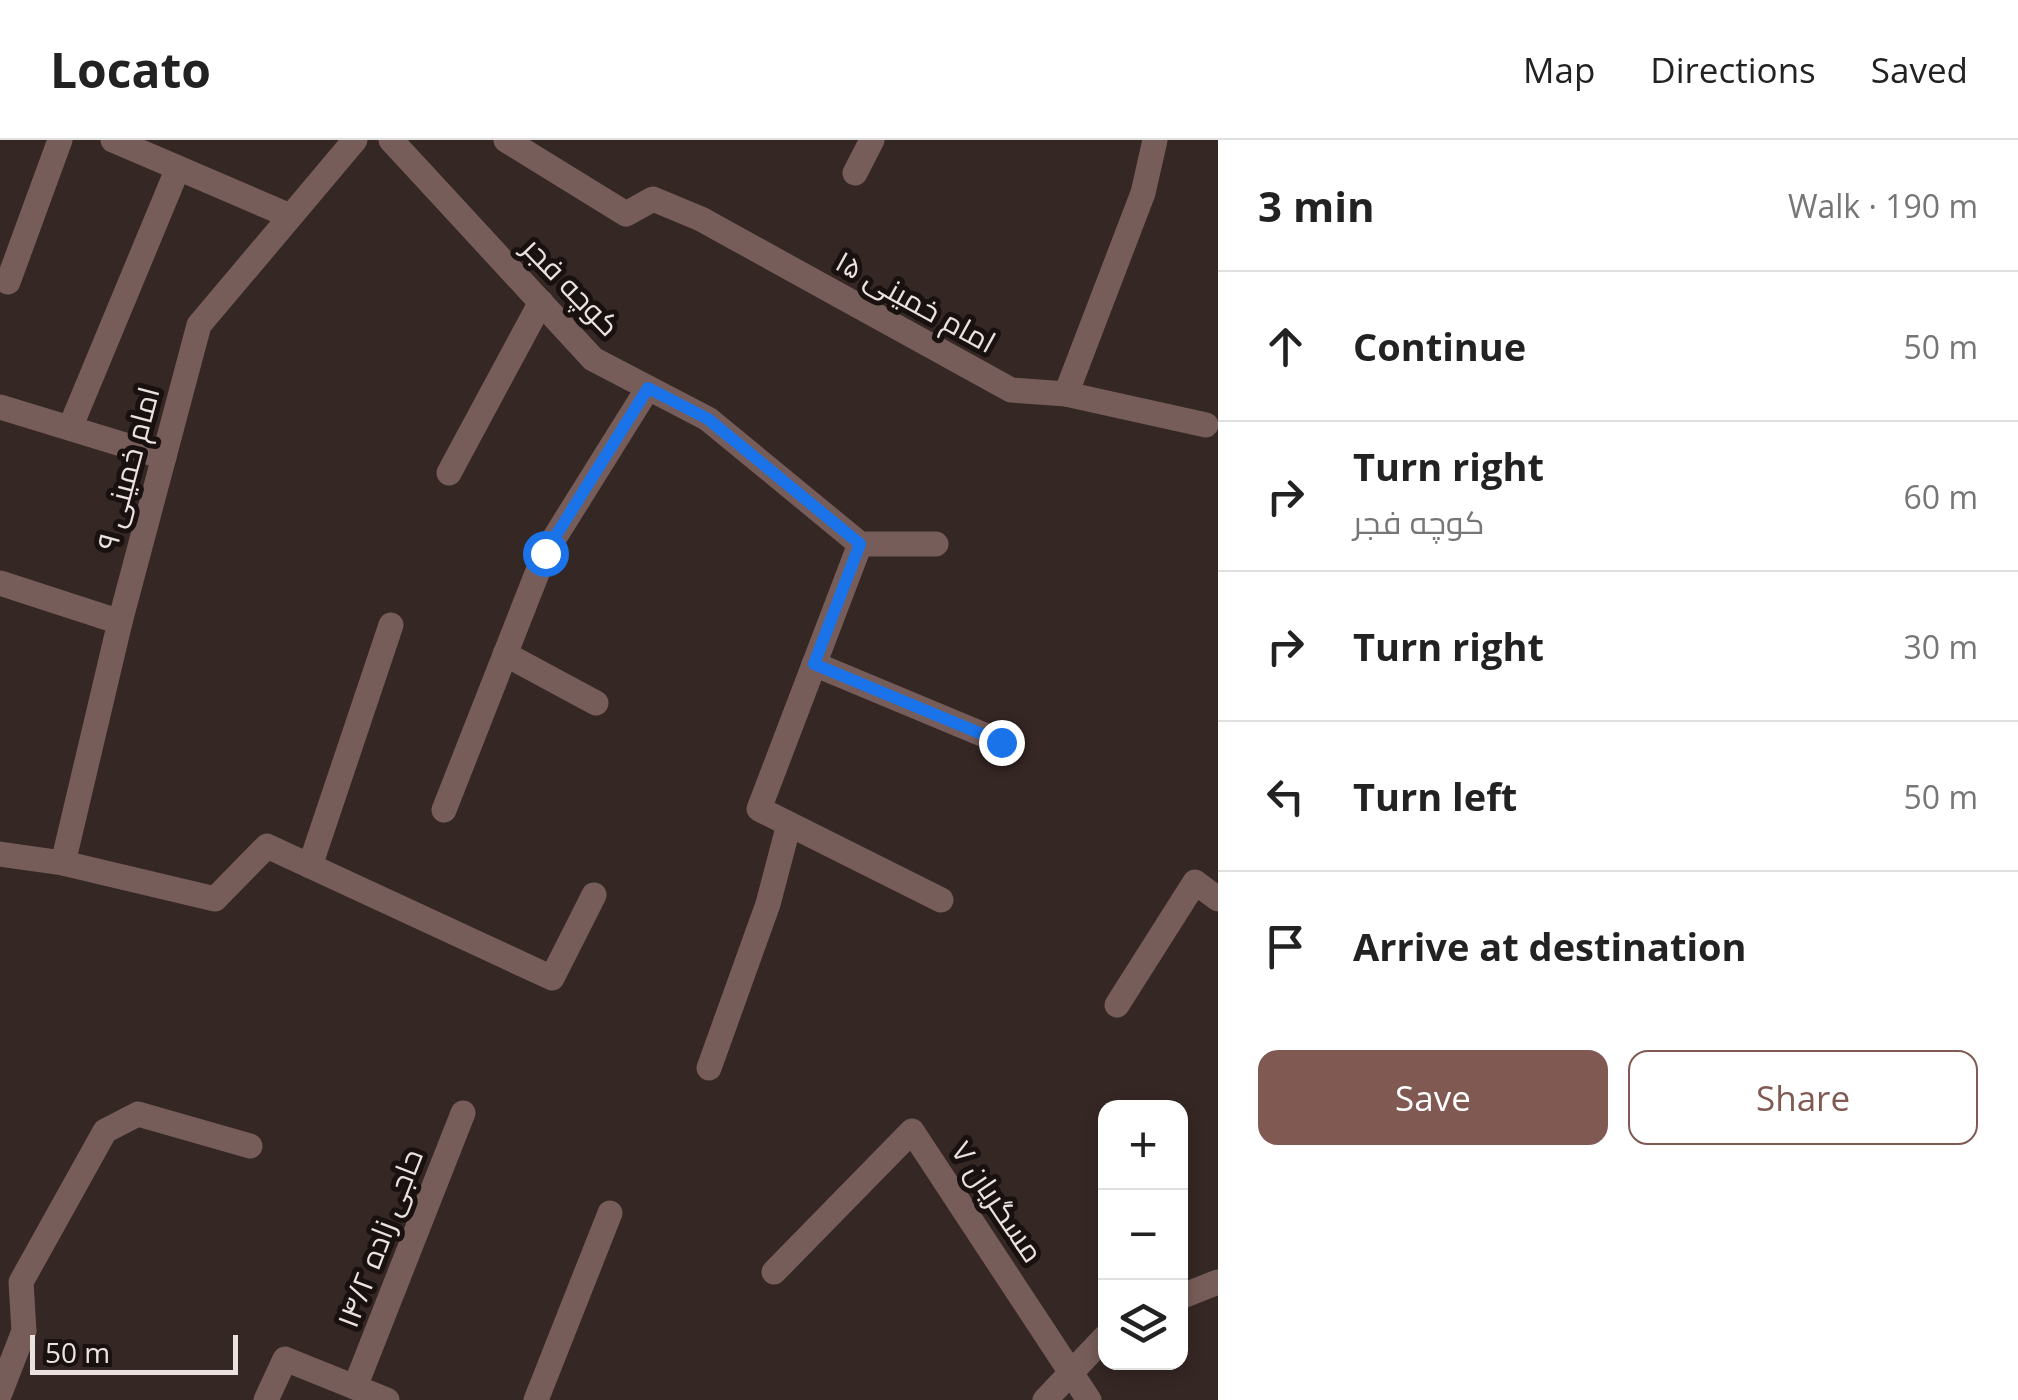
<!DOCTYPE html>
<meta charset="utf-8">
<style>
:root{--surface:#fff;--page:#f2f2f2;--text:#222;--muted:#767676;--line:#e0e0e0;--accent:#815953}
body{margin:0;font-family:"Open Sans",Cairo,sans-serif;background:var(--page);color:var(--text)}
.controls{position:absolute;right:30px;bottom:30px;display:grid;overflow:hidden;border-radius:20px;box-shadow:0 5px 15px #0003}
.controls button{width:90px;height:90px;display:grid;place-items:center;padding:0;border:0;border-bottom:2px solid var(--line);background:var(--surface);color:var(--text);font:50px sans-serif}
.scale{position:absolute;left:30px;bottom:25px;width:208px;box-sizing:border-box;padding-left:10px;border:5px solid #ebe1df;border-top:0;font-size:28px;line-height:35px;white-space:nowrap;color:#ebe1df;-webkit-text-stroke:8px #181110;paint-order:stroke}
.stop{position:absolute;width:30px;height:30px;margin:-22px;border:8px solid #1a73e8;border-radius:50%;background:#fff}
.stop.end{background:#1a73e8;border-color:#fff;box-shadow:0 2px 10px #0008}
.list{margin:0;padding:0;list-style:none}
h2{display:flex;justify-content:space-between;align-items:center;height:130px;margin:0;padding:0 40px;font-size:42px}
h2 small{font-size:32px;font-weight:400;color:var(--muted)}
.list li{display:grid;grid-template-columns:65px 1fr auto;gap:30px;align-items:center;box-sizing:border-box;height:150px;padding:0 40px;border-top:2px solid var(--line)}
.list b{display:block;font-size:38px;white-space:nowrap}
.list p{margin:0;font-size:32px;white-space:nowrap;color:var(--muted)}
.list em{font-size:32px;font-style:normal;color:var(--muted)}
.actions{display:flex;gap:20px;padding:30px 40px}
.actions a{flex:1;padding:22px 0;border:2px solid var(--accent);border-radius:20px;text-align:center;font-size:35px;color:var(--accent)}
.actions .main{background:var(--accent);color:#fff}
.icon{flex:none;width:55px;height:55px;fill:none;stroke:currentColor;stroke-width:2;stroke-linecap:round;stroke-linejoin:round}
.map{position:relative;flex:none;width:1218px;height:1260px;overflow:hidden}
header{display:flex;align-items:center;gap:60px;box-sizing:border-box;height:140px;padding:0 50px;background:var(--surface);border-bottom:2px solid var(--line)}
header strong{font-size:48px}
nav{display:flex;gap:55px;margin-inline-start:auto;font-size:35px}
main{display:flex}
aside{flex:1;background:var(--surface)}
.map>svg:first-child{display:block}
</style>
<header>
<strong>Locato</strong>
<nav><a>Map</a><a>Directions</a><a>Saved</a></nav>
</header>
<main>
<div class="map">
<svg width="1218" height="1260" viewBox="0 0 1218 1260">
<rect width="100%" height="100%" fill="#352724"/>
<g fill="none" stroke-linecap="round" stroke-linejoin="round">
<g stroke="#765d59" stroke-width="25">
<polyline points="113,0 290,76"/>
<polyline points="391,0 593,219 708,279 860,404 936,404"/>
<polyline points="506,0 626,74 653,59 701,79 1011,250 1066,254 1143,53 1155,0"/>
<polyline points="855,33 872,0"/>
<polyline points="8,142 60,0"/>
<polyline points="1066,254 1206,285"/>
<polyline points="0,267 164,317"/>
<polyline points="70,288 178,28"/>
<polyline points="449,333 541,162"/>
<polyline points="860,404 759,669 941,760"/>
<polyline points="0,443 120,482"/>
<polyline points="505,514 596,563"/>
<polyline points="814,524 1001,602"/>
<polyline points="444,670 545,413 648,248"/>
<polyline points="0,714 63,723 215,759 267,706 552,838 594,755"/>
<polyline points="63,723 120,482 199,185 355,0"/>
<polyline points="310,726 391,485"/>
<polyline points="1117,865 1195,742 1218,759"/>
<polyline points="709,928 768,764 789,684"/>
<polyline points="774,1132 912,991 1089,1260"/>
<polyline points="1180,1157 1218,1142"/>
<polyline points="355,1247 463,973"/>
<polyline points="0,1253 24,1191 21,1142 105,991 138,974 250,1006"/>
<polyline points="266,1260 285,1219 387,1260"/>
<polyline points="536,1260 610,1073"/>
<polyline points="1045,1260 1106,1196"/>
</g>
</g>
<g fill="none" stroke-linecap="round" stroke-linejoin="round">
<polyline stroke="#1a73e8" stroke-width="12" points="545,413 648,248 708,279 860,404 814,524 1001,602"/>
</g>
<g text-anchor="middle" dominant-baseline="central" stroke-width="10" stroke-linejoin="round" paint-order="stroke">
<g font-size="30" fill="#ebe1df" stroke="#181110">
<text transform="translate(572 146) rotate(46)">کوچه فجر</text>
<text transform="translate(916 161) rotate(29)">امام خمینی ۱۵</text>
<text transform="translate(127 328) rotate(-75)">امام خمینی ۹</text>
<text transform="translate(998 1061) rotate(56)">مسگریان ۷</text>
<text transform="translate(379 1098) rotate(-69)">حاجی زاده ۱۴/۲</text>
</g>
</g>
</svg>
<div class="controls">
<button>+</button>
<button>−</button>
<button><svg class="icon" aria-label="layers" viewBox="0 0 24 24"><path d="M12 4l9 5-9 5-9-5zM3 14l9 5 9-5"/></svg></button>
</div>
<div class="scale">50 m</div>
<div class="stop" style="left:545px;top:413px"></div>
<div class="stop end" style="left:1001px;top:602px"></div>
</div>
<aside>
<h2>3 min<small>Walk · 190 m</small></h2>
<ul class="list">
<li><svg class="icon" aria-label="ahead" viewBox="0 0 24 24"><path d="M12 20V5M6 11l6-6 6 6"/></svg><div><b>Continue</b></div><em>50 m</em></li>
<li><svg class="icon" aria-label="right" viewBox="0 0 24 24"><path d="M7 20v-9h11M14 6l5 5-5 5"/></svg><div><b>Turn right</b><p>کوچه فجر</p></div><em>60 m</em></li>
<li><svg class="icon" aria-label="right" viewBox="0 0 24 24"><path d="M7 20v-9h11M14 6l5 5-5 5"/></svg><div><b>Turn right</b></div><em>30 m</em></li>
<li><svg class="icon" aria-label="left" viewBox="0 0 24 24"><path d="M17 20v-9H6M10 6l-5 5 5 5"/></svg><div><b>Turn left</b></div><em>50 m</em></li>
<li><svg class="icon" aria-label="arrive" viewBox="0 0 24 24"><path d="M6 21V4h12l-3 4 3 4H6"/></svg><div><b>Arrive at destination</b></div></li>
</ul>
<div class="actions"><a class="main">Save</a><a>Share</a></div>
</aside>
</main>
